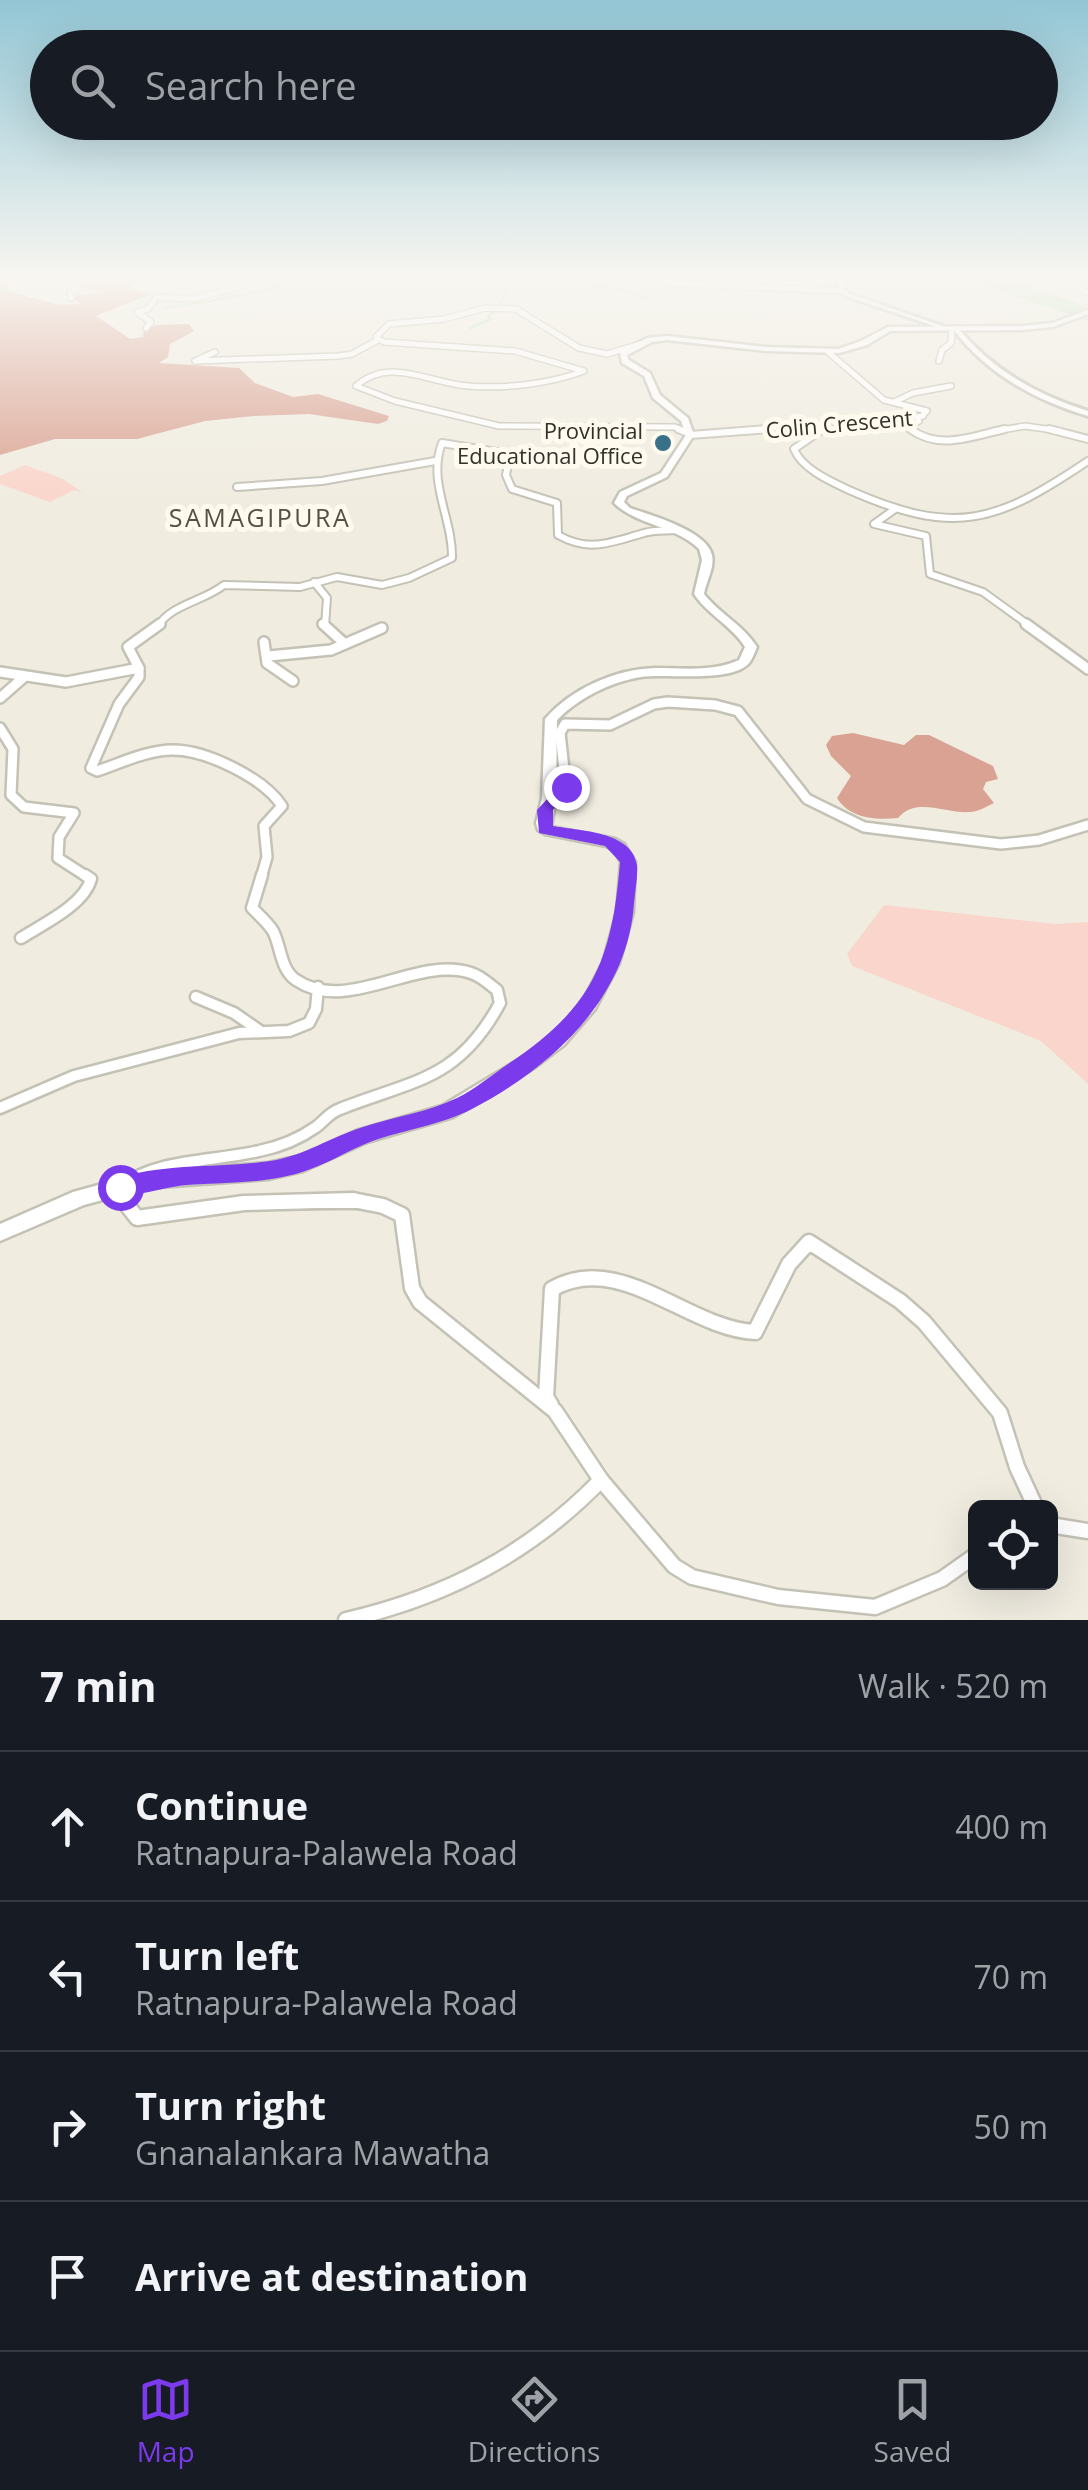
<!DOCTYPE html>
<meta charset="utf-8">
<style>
:root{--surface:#171b24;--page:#20242c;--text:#f1f3f6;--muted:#9ea1a6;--line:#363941;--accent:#7c3aed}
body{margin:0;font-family:"Open Sans",sans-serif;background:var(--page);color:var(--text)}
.controls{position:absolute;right:30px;bottom:30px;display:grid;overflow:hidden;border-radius:15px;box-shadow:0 10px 40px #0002}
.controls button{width:90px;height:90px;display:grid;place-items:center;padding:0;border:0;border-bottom:2px solid var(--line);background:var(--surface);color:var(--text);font:50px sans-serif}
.stop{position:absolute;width:30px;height:30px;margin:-22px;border:8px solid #7c3aed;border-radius:50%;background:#fff}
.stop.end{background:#7c3aed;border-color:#fff;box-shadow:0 2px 10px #0008}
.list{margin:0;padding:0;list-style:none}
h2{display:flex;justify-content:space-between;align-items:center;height:130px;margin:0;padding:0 40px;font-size:42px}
h2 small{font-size:32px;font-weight:400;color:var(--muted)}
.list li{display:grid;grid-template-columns:65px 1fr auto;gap:30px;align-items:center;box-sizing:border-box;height:150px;padding:0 40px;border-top:2px solid var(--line)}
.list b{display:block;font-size:38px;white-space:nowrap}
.list p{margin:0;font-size:32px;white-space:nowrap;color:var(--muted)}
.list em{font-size:32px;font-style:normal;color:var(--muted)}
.icon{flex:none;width:55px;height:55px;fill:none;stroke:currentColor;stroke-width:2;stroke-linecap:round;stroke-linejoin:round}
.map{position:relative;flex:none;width:1088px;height:1620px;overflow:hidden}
.search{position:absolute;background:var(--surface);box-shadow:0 10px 40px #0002;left:30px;right:30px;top:30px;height:110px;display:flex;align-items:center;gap:25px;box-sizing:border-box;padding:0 35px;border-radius:55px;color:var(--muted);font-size:38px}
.sheet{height:730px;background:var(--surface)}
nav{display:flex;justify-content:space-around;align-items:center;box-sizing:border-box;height:140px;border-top:2px solid var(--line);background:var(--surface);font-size:28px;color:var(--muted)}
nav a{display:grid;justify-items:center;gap:5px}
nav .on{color:var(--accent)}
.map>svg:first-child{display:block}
</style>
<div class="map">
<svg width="1088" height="1620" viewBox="0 0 1088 1620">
<rect width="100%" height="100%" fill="#f0ece0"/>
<g fill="#fad5cb">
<polygon points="25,465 63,479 83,493 74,490 50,502 0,484 0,476"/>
<polygon points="884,905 1055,924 1088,922 1088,1084 1041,1041 852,966 847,954"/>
</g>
<g fill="#daa292">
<polygon points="0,279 10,279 7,291 60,305 81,304 75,299 76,295 115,291 88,290 66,280 138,282 130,288 151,294 96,316 130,339 143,337 144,330 156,325 189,324 194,331 170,344 168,357 159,363 239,368 255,383 293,397 318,394 389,416 387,421 378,424 309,414 254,416 205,421 137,439 55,439 0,455"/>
<path d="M853 733 904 745 916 735H929L993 766 998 779 986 782 983 789 994 803C987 806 978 812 970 812 946 814 916 796 898 818 876 820 850 819 837 798L851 776 831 756 826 745 832 736Z"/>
</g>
<polygon fill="#b5e0b8" points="964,279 1008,279 1088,307 1088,321"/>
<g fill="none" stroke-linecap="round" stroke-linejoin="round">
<g stroke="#b5e0b8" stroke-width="2.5">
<polyline points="545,279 622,290 646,298"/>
<polyline points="470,284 503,279"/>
<polyline points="244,288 261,279"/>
<polyline points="204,302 268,290 292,279"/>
<polyline points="500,306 510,279"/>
<polyline points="166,308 202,302 202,297"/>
<polyline points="470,328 491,319 488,316 496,311"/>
</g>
<defs>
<g id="street-far4">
<polyline points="66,279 79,288 70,292 71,298"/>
<polyline points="565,279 571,281"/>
<polyline points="1082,279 1065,282 1088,293"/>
<polyline points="664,283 842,291"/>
<polyline points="146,328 151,322 137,312 148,309 157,297 192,299 246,285 251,279"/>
<path d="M641 344 607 354 579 348 516 309 485 308 444 319 389 324 376 337 384 342 515 351 584 371C549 384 505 389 468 386 428 383 390 356 356 386L395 401 499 426 675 427 684 431"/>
<polyline points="215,352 195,361 338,356 352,354 378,340"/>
<polyline points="828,352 884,400 927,411 922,416"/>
<polyline points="939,361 942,350 951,343 952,329"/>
<polyline points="894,402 913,393 951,386"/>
<polyline points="738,431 827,424"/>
<polyline points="817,431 923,416"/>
<polyline points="913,431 908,427 919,421"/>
<polyline points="995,431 1025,426 1060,431"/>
</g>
<g id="street-far3">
<polyline points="678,429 690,434"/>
<path d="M823 429 794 449C802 469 830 481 849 490 955 537 996 523 1088 461"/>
<path d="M910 429C940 451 973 436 1005 429"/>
<polyline points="1049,429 1088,439"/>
<polyline points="690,435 769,429"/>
<polyline points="237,487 322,481 435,461"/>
<polyline points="895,509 874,524 926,536 930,574 983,592 1030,626"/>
<polyline points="314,582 327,598 325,626"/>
<path d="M158 626C172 604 204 601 224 585L300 587 337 577 382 585 409 578 452 558C453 519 427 482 442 443L502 453 509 459 506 475 512 489 557 503 558 535C590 553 611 542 644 533 654 530 665 531 676 530"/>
</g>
<g id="street-far2">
<path d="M160 624 128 647 139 668V677L119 704 91 768 97 771C121 763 147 750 173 750 206 750 264 778 282 806L264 826 267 857 261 878"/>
<polyline points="323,624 345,644"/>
<polyline points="1026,624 1088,669"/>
<polyline points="264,642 267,663 293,681"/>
<polyline points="269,656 331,650 382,628"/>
<polyline points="0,672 66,682 139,668"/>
<polyline points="0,698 24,677"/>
<polyline points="0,728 13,749 11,795 24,807 74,813 59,837 58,858 89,878"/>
<polyline points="547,808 566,787 560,733 565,724 610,725 654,704 668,702 715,705 738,711 807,799 864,827 1001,844 1039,840 1088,825"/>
</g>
<g id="street-far1">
<path d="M21 938C43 924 84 905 91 879L85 875"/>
<polyline points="196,997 234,1013 260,1031"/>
<polyline points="0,1108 74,1076 239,1033 289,1031 309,1023 316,1009 318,987"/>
<path d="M123 1203 120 1187C158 1158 213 1162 259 1151 279 1147 299 1139 316 1127 324 1121 330 1112 340 1109 413 1080 458 1081 500 1003L497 990C489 984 481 976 471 973 416 955 348 1015 296 980 280 969 281 946 273 931 267 922 259 915 252 908L262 875"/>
<polyline points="262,1203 366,1203"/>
</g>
<g id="street">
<polyline points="123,1200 137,1218 244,1203 353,1200"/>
<polyline points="353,1200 383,1206 402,1215 412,1288 420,1302 555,1411 601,1480 674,1566 692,1577 778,1597 875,1607 942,1579 976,1555"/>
<path d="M551 1405 546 1397 552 1289C620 1250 688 1329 755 1332L789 1264 809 1242 900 1301 924 1322 1000 1413 1017 1467 1036 1508"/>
<polyline points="1050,1525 1088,1531"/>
<path d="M346 1620C446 1597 529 1554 601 1480"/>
</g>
<g id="secondary">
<polygon points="837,279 843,279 845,290 850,294 951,329 946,330 846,296 839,291"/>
<path d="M954 328H958C992 370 1037 395 1088 411V416C1035 400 987 374 953 329Z"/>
</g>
<path id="primary" d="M1088 310V314L1053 327 1022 330 890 331 867 345 839 353 767 351 667 340 652 342 627 355 629 360 650 373 660 395 688 418 694 435 667 477 627 496 624 502 630 508C651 515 707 531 712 555 715 567 706 582 704 594 720 614 743 625 757 647 755 652 753 657 750 662 733 684 667 673 641 677 610 682 579 698 557 720L556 798 551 827 615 839 624 844 635 862 633 912 619 963 595 1009 564 1045 535 1067 453 1117 367 1142 303 1171 268 1179 146 1188 84 1205 0 1241V1224L73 1192 146 1172 268 1163 300 1156 356 1131 442 1106 523 1057 552 1037 583 1001 603 963 617 912 621 862 614 850 606 846 545 834 538 830 536 823 542 798 545 719C571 689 615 669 655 668 684 668 712 672 739 660L745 647C732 626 708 615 694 594L702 560 699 549C674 525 636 525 614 503L620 492 661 473 686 435 681 421 653 398 644 376 622 363 620 352 647 338 667 336 767 347 838 349 861 341 888 327 1022 326 1052 323Z"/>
</defs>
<use href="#street-far4" stroke="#c4c1b5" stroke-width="8"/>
<use href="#street-far3" stroke="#c4c1b5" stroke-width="10"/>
<use href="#street-far2" stroke="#c4c1b5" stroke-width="14"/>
<use href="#street-far1" stroke="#c4c1b5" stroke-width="15"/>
<use href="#street" stroke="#c4c1b5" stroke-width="19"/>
<use href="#secondary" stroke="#c4c1b5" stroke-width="6"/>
<use href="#primary" stroke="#c4c1b5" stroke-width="5"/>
<use href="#street-far4" stroke="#fff" stroke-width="5"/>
<use href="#street-far3" stroke="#fff" stroke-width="6"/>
<use href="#street-far2" stroke="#fff" stroke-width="9"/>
<use href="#street-far1" stroke="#fff" stroke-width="10"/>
<use href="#street" stroke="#fff" stroke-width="14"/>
<use href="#secondary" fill="#fff" fill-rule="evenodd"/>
<use href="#primary" fill="#fff" fill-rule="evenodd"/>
</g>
<linearGradient id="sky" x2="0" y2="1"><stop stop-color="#93c6d5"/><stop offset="0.55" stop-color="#f8f6f1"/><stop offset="1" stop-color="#f8f6f1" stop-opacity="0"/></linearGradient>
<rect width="1088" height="505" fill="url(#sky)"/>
<path fill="#7c3aed" d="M561 784 574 787 553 810V826C580 831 632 831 637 865 638 877 635 891 634 903 628 998 551 1068 472 1109 441 1125 403 1130 370 1142 349 1150 329 1163 308 1170 270 1184 227 1182 187 1185 165 1186 132 1200 112 1193L109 1187 112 1180C164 1162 218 1169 270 1161 304 1156 331 1137 363 1127 393 1117 429 1112 457 1098 475 1089 492 1075 508 1064 592 1008 612 962 620 862L605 846 539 833 537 810Z"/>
<circle fill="#39718b" stroke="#fefaed" stroke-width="4" cx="663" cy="443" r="10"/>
<g text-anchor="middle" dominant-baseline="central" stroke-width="10" stroke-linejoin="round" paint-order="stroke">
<g font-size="22" fill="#32312c" stroke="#fefaed">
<text transform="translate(839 423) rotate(-5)">Colin Crescent</text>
</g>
<g font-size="22" fill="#32312c" stroke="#fefaed" text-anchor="end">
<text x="643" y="430">Provincial<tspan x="643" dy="25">Educational Office</tspan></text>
</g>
<g font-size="25" letter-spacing="2.5" fill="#535046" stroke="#fefaed">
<text x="260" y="517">SAMAGIPURA</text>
</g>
</g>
</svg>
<div class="controls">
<button><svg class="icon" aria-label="locate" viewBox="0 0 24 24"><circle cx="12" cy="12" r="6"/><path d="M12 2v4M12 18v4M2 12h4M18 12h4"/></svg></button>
</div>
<div class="stop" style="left:120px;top:1187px"></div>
<div class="stop end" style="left:566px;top:787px"></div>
<div class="search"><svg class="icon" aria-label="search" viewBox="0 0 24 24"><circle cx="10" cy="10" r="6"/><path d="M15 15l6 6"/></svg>Search here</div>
</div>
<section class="sheet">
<h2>7 min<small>Walk · 520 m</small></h2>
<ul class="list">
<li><svg class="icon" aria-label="ahead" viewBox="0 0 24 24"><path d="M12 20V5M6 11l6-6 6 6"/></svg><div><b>Continue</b><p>Ratnapura-Palawela Road</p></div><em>400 m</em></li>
<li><svg class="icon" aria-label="left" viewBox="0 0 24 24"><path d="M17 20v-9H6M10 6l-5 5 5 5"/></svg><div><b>Turn left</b><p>Ratnapura-Palawela Road</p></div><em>70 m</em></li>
<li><svg class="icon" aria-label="right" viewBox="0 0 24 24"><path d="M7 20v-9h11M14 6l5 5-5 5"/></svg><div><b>Turn right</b><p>Gnanalankara Mawatha</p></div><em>50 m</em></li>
<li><svg class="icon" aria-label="arrive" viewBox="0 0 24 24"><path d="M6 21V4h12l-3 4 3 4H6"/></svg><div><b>Arrive at destination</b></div></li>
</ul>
</section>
<nav>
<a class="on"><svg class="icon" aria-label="map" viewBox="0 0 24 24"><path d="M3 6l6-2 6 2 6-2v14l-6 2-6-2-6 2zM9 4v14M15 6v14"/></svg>Map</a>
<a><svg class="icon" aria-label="directions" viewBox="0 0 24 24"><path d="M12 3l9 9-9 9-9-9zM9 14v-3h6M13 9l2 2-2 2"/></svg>Directions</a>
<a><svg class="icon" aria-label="saved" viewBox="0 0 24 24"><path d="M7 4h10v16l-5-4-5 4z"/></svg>Saved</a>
</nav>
